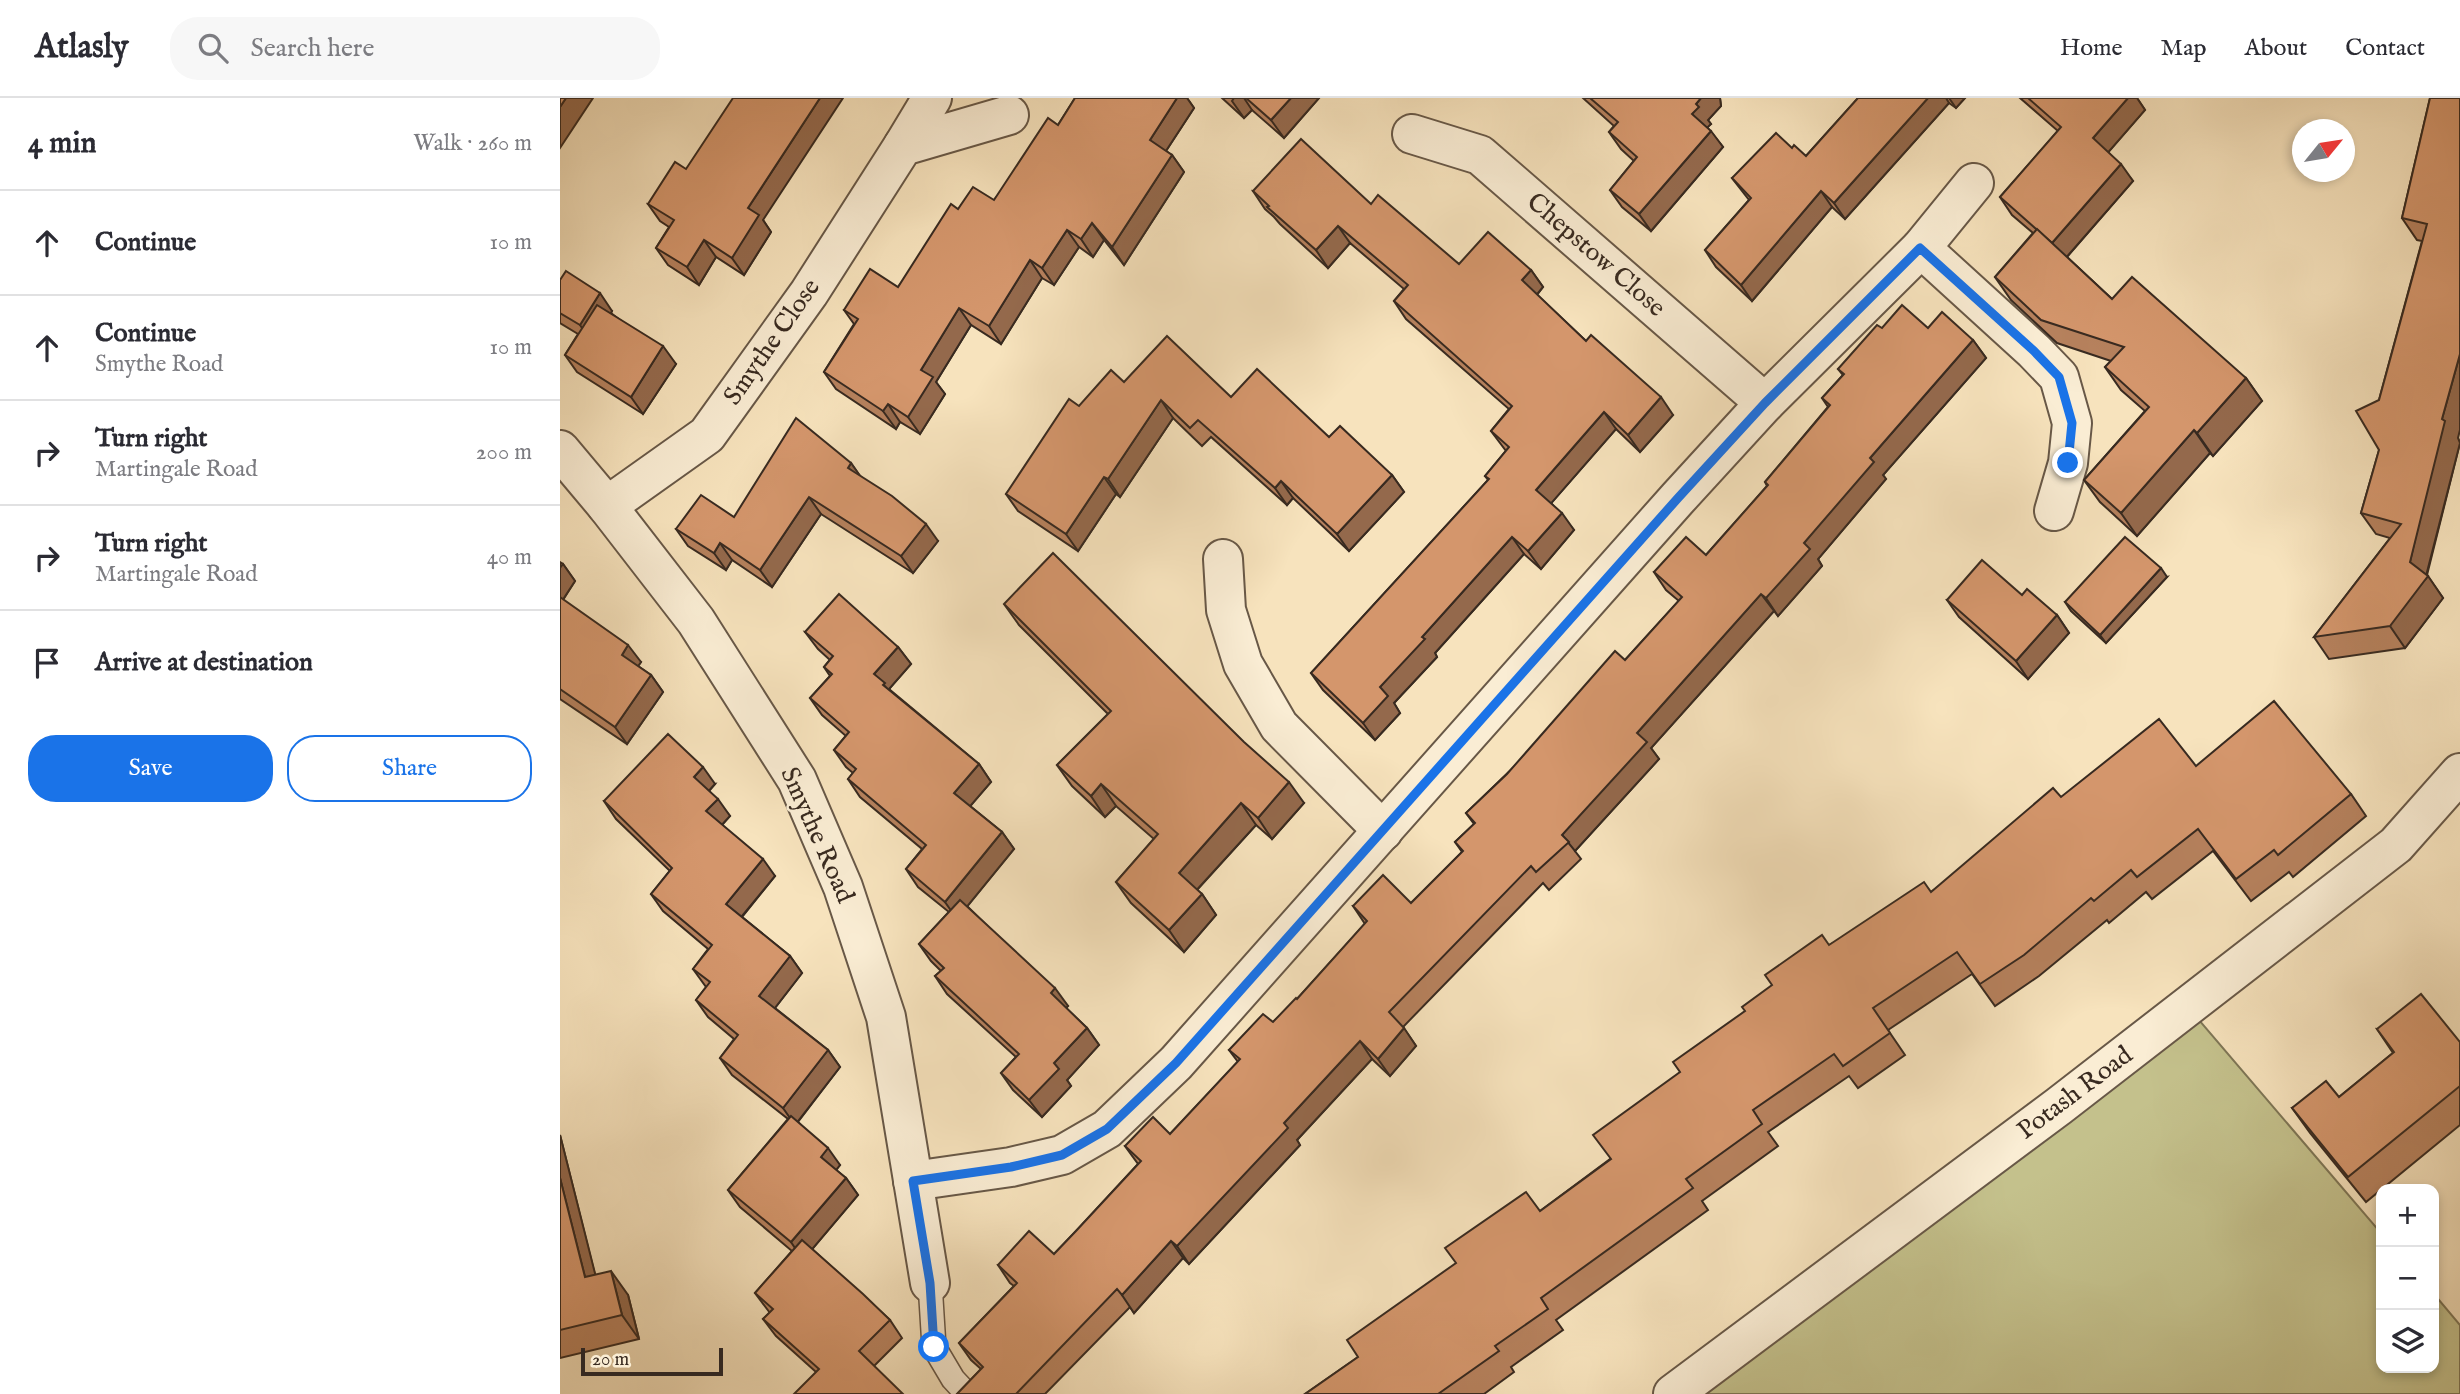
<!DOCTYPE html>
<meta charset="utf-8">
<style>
:root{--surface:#fff;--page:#f7f7f7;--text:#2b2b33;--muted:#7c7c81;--line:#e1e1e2;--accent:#1a73e8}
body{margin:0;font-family:"IM FELL English",serif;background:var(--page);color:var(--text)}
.controls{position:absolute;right:21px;bottom:21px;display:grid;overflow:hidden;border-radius:14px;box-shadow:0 4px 10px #0003}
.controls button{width:63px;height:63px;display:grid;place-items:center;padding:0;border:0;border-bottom:2px solid var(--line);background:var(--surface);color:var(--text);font:35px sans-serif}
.compass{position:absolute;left:1732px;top:21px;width:63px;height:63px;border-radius:50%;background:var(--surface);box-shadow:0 4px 10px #0003;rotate:60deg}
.scale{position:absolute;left:21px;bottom:18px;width:142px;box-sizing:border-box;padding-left:7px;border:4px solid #382a20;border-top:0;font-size:19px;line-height:24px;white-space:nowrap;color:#382a20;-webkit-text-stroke:5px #faedd4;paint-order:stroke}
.stop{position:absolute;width:21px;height:21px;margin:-16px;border:5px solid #1a73e8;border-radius:50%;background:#fff}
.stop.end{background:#1a73e8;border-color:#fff;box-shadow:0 2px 7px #0008}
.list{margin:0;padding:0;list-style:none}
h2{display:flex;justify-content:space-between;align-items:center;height:91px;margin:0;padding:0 28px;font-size:30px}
h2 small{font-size:23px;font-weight:400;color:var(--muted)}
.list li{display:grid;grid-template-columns:46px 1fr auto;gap:21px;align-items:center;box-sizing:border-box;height:105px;padding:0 28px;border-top:2px solid var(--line)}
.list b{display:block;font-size:26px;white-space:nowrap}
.list p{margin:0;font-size:23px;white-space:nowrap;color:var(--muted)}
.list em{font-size:23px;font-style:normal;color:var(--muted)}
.actions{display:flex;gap:14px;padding:21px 28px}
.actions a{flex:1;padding:16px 0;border:2px solid var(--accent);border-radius:28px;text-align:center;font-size:24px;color:var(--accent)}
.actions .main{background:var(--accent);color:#fff}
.icon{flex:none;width:38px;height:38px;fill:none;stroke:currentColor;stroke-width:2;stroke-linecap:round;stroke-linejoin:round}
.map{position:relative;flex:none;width:1900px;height:1296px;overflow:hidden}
header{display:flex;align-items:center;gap:42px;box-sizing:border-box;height:98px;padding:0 35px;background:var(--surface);border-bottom:2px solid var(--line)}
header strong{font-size:33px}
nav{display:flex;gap:38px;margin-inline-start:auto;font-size:24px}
.search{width:490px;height:63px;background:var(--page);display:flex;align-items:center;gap:18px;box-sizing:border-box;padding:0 24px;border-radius:28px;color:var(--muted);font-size:26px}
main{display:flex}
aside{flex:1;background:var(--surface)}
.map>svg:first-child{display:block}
</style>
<header>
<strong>Atlasly</strong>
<div class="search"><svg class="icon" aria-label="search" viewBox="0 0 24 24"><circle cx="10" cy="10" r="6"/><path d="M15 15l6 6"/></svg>Search here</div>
<nav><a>Home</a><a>Map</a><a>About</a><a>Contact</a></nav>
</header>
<main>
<aside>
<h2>4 min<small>Walk · 260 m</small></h2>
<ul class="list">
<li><svg class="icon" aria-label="ahead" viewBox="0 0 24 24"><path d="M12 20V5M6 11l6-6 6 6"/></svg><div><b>Continue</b></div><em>10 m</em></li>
<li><svg class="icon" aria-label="ahead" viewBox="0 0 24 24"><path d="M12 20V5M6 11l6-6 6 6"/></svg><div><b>Continue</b><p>Smythe Road</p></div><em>10 m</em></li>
<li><svg class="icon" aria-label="right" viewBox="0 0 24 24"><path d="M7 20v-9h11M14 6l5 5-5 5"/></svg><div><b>Turn right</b><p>Martingale Road</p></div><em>200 m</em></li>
<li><svg class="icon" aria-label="right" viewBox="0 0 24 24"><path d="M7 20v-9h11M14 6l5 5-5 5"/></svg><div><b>Turn right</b><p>Martingale Road</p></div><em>40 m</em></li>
<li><svg class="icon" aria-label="arrive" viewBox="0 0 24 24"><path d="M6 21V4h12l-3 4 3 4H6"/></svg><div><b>Arrive at destination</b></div></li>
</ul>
<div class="actions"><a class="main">Save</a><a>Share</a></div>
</aside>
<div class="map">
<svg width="1900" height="1296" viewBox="0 0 1900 1296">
<rect width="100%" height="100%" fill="#f7e3bd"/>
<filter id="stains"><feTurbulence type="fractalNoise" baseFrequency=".00286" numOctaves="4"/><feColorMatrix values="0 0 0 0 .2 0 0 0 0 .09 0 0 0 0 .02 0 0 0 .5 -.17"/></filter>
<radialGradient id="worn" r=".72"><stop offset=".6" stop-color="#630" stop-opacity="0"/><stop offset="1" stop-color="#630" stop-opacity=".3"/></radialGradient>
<polygon fill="#c4c18c" stroke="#7e7656" stroke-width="2" points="1627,908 1821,1135 1821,1270 1874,1270 1874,1196 1900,1227 1900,1296 1118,1296"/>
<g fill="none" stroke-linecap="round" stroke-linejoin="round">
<defs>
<polyline id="lane" points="370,1185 374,1249 393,1281 407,1296"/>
<g id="street">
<polyline points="852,36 920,57 1205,305"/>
<polyline points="343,48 372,0"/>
<polyline points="1361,150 1474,253 1499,279 1512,325 1508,365 1494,413"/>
<polyline points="0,352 47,408 136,523 237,682 283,789 326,919 370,1185"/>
<polyline points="47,408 147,337 249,195 343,48 449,17"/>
<polyline points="663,461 666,512 683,566 719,628 823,733"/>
<polyline points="353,1083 451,1069 502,1057 547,1031 616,965 1118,400 1205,305 1361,150 1414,85"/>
<polyline points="1113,1296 1499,1008 1836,747 1900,675"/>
</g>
</defs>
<use href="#lane" stroke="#685847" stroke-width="26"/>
<use href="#street" stroke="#685847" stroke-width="42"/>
<use href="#lane" stroke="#faedd4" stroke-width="23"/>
<use href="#street" stroke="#faedd4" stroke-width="38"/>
</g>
<g fill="#b6815d" stroke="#382a20" stroke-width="2">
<polygon points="515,0 627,0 634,10 606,53 612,57 624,74 564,167 544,142 533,159 519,149 494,187 482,180 441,246 411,227 376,284 385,296 360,336 340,324 336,331 276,291 264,274 294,226 284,212 338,189 398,111 434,102 498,27"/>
<polygon points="662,0 759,0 724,40 692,12 684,20"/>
<polygon points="1023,0 1160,0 1161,8 1148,22 1151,26 1147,29 1163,49 1091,133 1062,109 1050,92 1074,63 1061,51 1049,34 1054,28"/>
<polygon points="1298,0 1405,0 1396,10 1389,5 1285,121 1272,109 1192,203 1156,169 1145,152 1189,102 1172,80 1232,50 1246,58"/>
<polygon points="1460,0 1577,0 1585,12 1548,54 1573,83 1507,159 1552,201 1686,280 1702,303 1653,358 1650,355 1577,438 1540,404 1524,382 1585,313 1561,292 1545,269 1551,263 1497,245 1451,202 1435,179 1473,135 1452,117 1440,99 1498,33"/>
<polygon points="1870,0 1898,340 1900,345 1867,477 1883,500 1845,550 1769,561 1754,539 1830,440 1816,436 1801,415 1819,352 1819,302 1862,143 1857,142 1842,120"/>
<polygon points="693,93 811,106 899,166 971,172 983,189 977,197 1026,243 1113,317 1080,354 1056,331 991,405 1014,432 981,471 964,456 875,555 877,559 834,605 840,615 815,642 763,592 751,575 928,382 925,378 946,353 931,333 949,311 846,221 834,203 844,191 790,145 768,170 720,126 714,119 705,111"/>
<polygon points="88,106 203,122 211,134 184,177 156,159 139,187 108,167 96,150 109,129 100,123"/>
<polygon points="0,182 52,213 51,215 116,266 83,316 17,274 5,257 18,236 0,225"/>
<polygon points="1322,230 1368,230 1413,242 1426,260 1323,377 1326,381 1258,461 1262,468 1218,518 1214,513 1091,650 1099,661 1015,753 1021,761 989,792 983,785 843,929 856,948 830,978 812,961 737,1042 740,1047 629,1166 623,1160 574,1215 570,1209 485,1296 397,1296 421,1271 411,1262 399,1245 454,1188 450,1185 438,1167 494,1156 516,1133 578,1066 565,1048 610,1036 678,964 669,952 713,924 737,901 805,826 793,808 851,805 902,754 895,744 914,726 906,715 1065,562 1119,503 1106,492 1094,474 1146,457 1207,388 1205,384 1268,309 1262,300 1283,277 1278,271"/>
<polygon points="564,284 671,299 769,339 832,377 844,394 789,453 733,400 727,407 651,339 642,348 613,320 560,399 556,396 518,453 458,413 446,396 519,308"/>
<polygon points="291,365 300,378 378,443 353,475 261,416 212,489 172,462 166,472 128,448 116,431 174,419"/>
<polygon points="0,464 3,466 15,483 3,502 81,564 78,568 91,577 103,594 67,646 0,601"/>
<polygon points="1607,479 1546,545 1511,513 1505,504"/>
<polygon points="1462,497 1497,517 1509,535 1468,581 1399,519 1387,502"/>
<polygon points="444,506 744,705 712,741 696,727 637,792 642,796 656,817 624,854 571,805 556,784 594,741 556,708 545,719 512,688 497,667 548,616 459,527"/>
<polygon points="245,534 338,549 351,566 329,591 419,666 431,684 410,708 442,734 454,751 407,808 508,908 506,910 527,930 539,947 507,982 511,988 482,1019 453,992 441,975 456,959 387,896 375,878 381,873 371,863 359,846 389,814 358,789 346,771 362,751 300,699 288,681 293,675 286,669 274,652 286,638 262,617 250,600 270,578 264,569 270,562 258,551"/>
<polygon points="1636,668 1791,696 1806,718 1733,779 1729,774 1691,803 1653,753 1592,801 1586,794 1549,825 1547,822 1479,878 1435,908 1412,876 1328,932 1345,957 1298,990 1289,978 1208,1034 1218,1048 1142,1103 1148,1112 996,1222 1003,1232 951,1269 954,1274 924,1296 745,1296 798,1259 980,1113 1050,1061 1120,974 1185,913 1269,847 1371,794 1501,699"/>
<polygon points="155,686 149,693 170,718 162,727 215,778 182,819 230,858 242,875 215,910 268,952 280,969 238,1024 280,1067 276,1072 286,1080 298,1097 252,1151 330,1222 342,1240 314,1268 256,1274 216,1238 203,1221 210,1215 195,1195 232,1153 180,1109 168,1092 228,1021 172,977 160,960 174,941 148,919 136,902 146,889 133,871 148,851 103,813 91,796 110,773 56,721 44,703"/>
<polygon points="1817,931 1900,944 1900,1027 1806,1104 1750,1035 1732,1010 1779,999 1833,955"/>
<polygon points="0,1037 35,1177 68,1197 79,1241 0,1260"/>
</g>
<g fill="#94694c" stroke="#382a20" stroke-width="2">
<polygon points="6,0 33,0 0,50 0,9"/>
<polygon points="260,0 283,0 203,122 211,134 184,177 172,160 188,110"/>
<polygon points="617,0 627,0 634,10 602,59 590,42"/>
<polygon points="674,0 684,0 692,12 684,20 672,3"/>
<polygon points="731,0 759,0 724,40 711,22"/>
<polygon points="1141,0 1160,0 1161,8 1148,22 1151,26 1144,33 1132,16 1136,6"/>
<polygon points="1368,0 1386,0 1389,5 1285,121 1274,105"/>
<polygon points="1389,0 1405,0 1396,10"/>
<polygon points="1568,0 1577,0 1585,12 1545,58 1533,40"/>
<polygon points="1151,33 1163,49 1091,133 1079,116"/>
<polygon points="612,57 624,74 564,167 552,149"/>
<polygon points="1561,66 1573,83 1504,162 1492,145"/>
<polygon points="1261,93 1272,109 1192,203 1181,187"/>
<polygon points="532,125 544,142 533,159 521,141"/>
<polygon points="778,128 790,145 768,170 756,152"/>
<polygon points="507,132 519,149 494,187 482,170"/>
<polygon points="144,142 156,159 139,187 127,169"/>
<polygon points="470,162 482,180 441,246 429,228"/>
<polygon points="971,172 983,189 974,200 962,182"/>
<polygon points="40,195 52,213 32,245 20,227"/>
<polygon points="399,210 411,227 376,284 385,296 360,336 348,319 361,272"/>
<polygon points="1413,242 1426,260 1323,377 1326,381 1258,461 1262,468 1218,518 1206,500 1244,445 1310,360"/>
<polygon points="103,248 116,266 83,316 71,299"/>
<polygon points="1900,256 1900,332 1898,340 1900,345 1865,482 1868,478 1883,500 1845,550 1830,528 1850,464 1882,321"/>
<polygon points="1686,280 1702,303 1653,358 1637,335"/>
<polygon points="1101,299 1113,317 1080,354 1068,337"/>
<polygon points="601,302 613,320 560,399 548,381"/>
<polygon points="328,306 340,324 336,331 323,313"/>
<polygon points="1044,314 1056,331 988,409 976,392"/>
<polygon points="1634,332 1650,355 1577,438 1561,415"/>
<polygon points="291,365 303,382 288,370"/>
<polygon points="832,377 844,394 789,453 777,436"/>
<polygon points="544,379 556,396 518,453 506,436"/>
<polygon points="721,383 733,400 727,407 715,390"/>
<polygon points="249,399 261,416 212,489 200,472"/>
<polygon points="1002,415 1014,432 981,471 968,453"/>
<polygon points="366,426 378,443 353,475 341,458"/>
<polygon points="952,439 964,456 875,555 877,559 834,605 840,615 815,642 803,625 820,589 862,539"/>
<polygon points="160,445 172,462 166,472 154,455"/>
<polygon points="3,466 15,483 0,506 0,470"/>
<polygon points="1601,470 1607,479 1546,545 1540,537"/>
<polygon points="1201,496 1214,513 1091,650 1099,661 1015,753 1002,737 1077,635"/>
<polygon points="1497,517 1509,535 1468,581 1456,563"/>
<polygon points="68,547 81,564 74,574 62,557"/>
<polygon points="338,549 351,566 329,591 337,602 314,576"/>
<polygon points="91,577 103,594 67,646 55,629"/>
<polygon points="419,666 431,684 406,713 394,695"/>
<polygon points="143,669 155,686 146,696 134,679"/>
<polygon points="729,684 744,705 712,741 698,720"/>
<polygon points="541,686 556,708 545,719 531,698"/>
<polygon points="158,701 170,718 158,731 146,713"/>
<polygon points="681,705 696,727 633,796 619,775"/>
<polygon points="442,734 454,751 397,821 385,804"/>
<polygon points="203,761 215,778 178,823 166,806"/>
<polygon points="642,796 656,817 624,854 609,832"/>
<polygon points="230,858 242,875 211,915 199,898"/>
<polygon points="495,890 508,908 503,913 491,895"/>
<polygon points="527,930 539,947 507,982 511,988 482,1019 469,1002 494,965"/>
<polygon points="844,930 856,948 830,978 818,961"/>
<polygon points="800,943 812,961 737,1042 740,1047 629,1166 617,1148 724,1025"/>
<polygon points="268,952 280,969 235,1027 223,1010"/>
<polygon points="0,1037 42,1203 25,1179 0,1080"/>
<polygon points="268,1050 280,1067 273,1076 261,1059"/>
<polygon points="286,1080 298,1097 243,1162 231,1144"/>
<polygon points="611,1143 623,1160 574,1215 562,1197"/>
<polygon points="51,1173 68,1197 79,1241 62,1217"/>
</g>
<g fill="#d4966c" stroke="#382a20" stroke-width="2">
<polygon points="0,0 6,0 0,9"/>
<polygon points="173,0 260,0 188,110 199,117 172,160 144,142 127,169 96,150 114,122 88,106 115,64 126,71"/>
<polygon points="515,0 617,0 590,42 612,57 552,149 532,125 521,141 507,132 482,170 470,162 429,228 399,210 361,272 373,279 348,319 328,306 323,313 264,274 298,221 284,212 310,171 338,189 391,106 398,111 413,89 434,102 488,20 498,27"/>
<polygon points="686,0 731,0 711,22"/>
<polygon points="1030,0 1141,0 1136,6 1139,9 1132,16 1151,33 1079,116 1050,92 1077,59 1049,34 1058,24"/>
<polygon points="1298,0 1368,0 1274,105 1261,93 1181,187 1145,152 1191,100 1172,80 1216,35 1232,50 1234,47 1246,58"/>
<polygon points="1468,0 1568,0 1533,40 1561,66 1492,145 1440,99 1501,29"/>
<polygon points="1870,0 1900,0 1900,256 1882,321 1885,323 1850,464 1868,478 1830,528 1754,539 1841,426 1801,415 1819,352 1796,313 1819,302 1867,126 1842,120"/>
<polygon points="741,41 811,106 818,97 899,166 928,134 971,172 962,182 1026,243 1031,237 1101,299 1068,337 1044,314 976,392 1002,415 968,453 952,439 862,539 865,541 820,589 828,598 803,625 751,575 929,381 925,378 949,349 931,333 952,308 834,203 848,187 778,128 756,152 707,109 709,108 693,93"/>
<polygon points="1477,131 1552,201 1572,179 1686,280 1637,335 1634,332 1561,415 1524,382 1589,309 1545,269 1564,249 1481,222 1435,179"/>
<polygon points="6,173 40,195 20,227 0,215 0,182"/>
<polygon points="37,207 103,248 71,299 5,257"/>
<polygon points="1342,207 1368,230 1382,214 1413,242 1310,360 1314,364 1244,445 1250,451 1206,500 1201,496 1077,635 1087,644 1002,737 1009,744 976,774 971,768 829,914 844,930 818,961 800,943 724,1025 728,1030 617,1148 611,1143 562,1197 557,1191 456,1296 397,1296 423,1269 399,1245 457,1185 438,1167 469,1133 494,1156 516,1133 581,1063 565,1048 593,1019 610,1036 680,961 669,952 703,916 713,924 736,900 737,901 807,823 793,808 823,777 851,805 903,753 895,744 915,725 906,715 947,676 1055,553 1065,562 1122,499 1094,474 1126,439 1146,457 1208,387 1205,384 1270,307 1262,300 1284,276 1278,271 1317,227 1322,230"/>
<polygon points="607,238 671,299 697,271 769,339 780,328 832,377 777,436 721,383 715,390 638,322 630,330 601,302 548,381 544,379 506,436 446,396 509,301 519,308 551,272 564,284"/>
<polygon points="236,320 291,365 288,370 332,398 366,426 341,458 249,399 200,472 160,445 154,455 116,431 141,397 174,419"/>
<polygon points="1565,439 1601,470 1540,537 1505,504"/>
<polygon points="493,455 684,644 729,684 698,720 681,705 619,775 642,796 609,832 556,784 598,736 541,686 531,698 497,667 551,613 444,506"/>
<polygon points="1422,462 1462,497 1467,491 1497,517 1456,563 1387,502"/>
<polygon points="279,496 338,549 314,576 325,585 323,587 419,666 394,695 442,734 385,804 346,771 366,747 288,681 296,671 274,652 289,634 250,600 272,576 264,569 273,558 245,534"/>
<polygon points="0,499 68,547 62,557 91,577 55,629 0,591"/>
<polygon points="1714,603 1791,696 1718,757 1714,752 1676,781 1638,731 1577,779 1571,772 1534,803 1531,800 1464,857 1420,886 1397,854 1313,910 1330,935 1283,968 1274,956 1193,1012 1202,1026 1126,1081 1133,1090 981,1200 988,1211 935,1248 939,1253 878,1296 745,1296 798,1259 787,1242 896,1165 885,1150 966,1094 980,1113 1051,1061 1033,1037 1120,974 1113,964 1185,913 1182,909 1212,887 1205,877 1262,837 1269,847 1364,784 1371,794 1493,690 1501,699 1599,621 1636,668"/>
<polygon points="108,636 143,669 134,679 158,701 146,713 203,761 166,806 230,858 199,898 268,952 223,1010 160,960 178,937 136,902 150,884 133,871 152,847 91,796 112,770 44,703"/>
<polygon points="400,802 495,890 491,895 527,930 494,965 499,971 469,1002 441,975 459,956 375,878 384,870 359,846"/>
<polygon points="1861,896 1900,944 1900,988 1788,1079 1732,1010 1766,983 1779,999 1834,954 1817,931"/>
<polygon points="231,1018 268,1050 261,1059 286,1080 231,1144 168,1092"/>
<polygon points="0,1080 25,1179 51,1173 62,1217 0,1232"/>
<polygon points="242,1142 303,1196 330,1222 299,1253 343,1296 234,1296 259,1271 203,1221 213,1211 195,1195"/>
</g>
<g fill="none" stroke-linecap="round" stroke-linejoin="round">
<polyline stroke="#1a73e8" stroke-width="9" points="374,1249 370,1185 353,1083 451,1069 502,1057 547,1031 616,965 1118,400 1205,305 1360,150 1474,253 1499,279 1512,325 1508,365"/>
</g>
<g text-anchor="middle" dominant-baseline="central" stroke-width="5" stroke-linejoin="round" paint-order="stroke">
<g font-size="26" fill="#382a20" stroke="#faedd4">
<text transform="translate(1036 157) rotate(41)">Chepstow Close</text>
<text transform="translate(212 244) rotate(-55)">Smythe Close</text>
<text transform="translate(257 737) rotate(66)">Smythe Road</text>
<text transform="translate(1515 995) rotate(-37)">Potash Road</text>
</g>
</g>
<rect width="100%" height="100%" filter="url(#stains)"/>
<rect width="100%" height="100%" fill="url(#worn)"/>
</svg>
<div class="controls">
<button>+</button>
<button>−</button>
<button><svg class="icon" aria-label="layers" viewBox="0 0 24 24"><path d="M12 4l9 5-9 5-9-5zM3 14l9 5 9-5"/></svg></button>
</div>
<svg class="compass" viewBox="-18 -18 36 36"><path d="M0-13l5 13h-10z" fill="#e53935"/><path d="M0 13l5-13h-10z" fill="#7c7c81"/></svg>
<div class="scale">20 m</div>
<div class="stop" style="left:374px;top:1249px"></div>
<div class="stop end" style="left:1508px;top:365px"></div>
</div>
</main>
